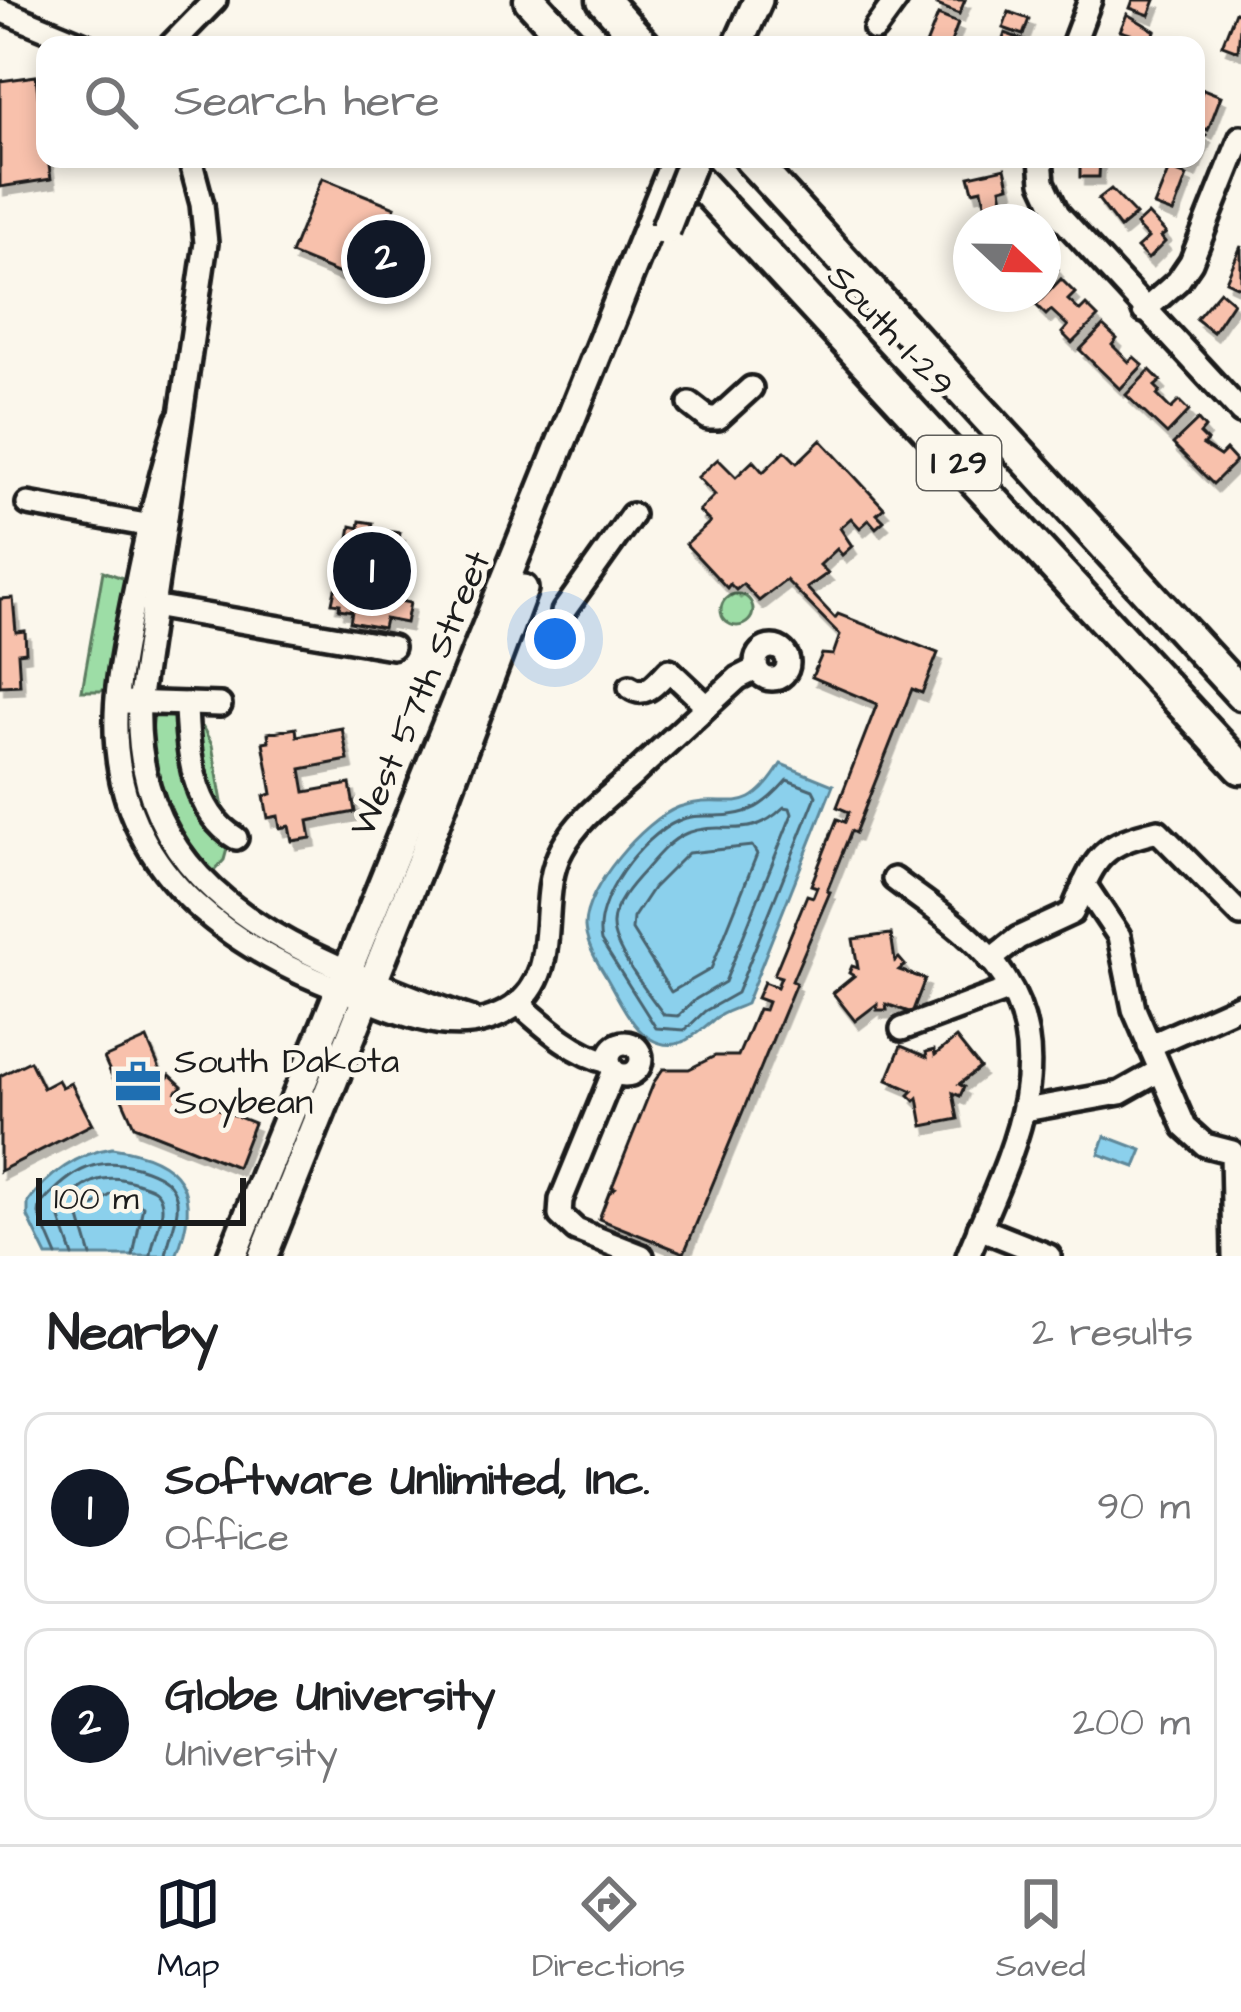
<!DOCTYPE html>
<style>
:root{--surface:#fff;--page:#f6f6f6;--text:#202124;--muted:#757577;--line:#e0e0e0;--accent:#111827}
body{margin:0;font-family:"Architects Daughter",sans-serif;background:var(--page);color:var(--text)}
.compass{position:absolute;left:953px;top:204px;width:108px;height:108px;border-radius:50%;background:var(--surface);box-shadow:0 6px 18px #0003;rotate:112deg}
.scale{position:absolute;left:36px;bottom:30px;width:210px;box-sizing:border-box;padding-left:12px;border:6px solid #1c1c1c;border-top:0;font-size:33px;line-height:42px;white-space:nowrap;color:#1c1c1c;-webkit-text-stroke:9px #fbf7ec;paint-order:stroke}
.you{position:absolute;left:555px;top:639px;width:42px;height:42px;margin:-30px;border:9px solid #fff;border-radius:50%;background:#1a73e8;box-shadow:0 0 0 18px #1a73e833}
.badge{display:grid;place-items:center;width:78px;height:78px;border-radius:50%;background:var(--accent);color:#fff;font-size:39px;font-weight:700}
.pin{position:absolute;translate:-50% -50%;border:6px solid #fff;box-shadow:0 3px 12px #0006}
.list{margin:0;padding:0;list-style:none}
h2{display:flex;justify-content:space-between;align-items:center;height:156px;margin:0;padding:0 48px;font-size:51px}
h2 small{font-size:39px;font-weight:400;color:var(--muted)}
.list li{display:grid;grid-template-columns:78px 1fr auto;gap:36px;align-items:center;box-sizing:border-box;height:192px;margin:0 24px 24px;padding:0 24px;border:3px solid var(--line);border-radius:24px}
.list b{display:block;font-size:45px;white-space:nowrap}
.list p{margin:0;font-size:39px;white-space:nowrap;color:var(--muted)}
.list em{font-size:39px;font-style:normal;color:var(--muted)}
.icon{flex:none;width:66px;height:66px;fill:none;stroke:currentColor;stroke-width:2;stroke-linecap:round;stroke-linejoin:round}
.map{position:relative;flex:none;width:1241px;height:1256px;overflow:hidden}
.search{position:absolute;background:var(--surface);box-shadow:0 6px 18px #0003;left:36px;right:36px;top:36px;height:132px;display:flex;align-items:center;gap:30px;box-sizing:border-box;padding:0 42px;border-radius:24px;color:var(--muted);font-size:45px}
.sheet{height:588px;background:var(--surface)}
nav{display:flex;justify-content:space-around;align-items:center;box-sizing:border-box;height:168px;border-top:3px solid var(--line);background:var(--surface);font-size:33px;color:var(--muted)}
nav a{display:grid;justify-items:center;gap:6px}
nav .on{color:var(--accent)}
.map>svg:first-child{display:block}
</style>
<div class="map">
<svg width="1241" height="1256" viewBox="0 0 1241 1256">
<defs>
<filter id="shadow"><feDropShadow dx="4.5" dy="8" stdDeviation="0" flood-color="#0004"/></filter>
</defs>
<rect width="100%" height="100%" fill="#fbf7ec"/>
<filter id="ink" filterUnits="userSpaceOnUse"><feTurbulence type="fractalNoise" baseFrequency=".00833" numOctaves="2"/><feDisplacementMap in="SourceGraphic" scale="24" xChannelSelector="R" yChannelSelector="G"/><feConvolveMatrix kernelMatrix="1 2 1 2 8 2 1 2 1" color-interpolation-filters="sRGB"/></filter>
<g filter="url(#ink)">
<g fill="#9ddda6" stroke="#5c7c61" stroke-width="3">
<polygon points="103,571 128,580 110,686 101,691 82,691"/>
<circle cx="737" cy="610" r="16"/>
<path d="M177 716 203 728 212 745 229 842 224 860 214 871C179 840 144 764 154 717Z"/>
</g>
<g fill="#8bd0ec" stroke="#5f8899" stroke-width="3">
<path d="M781 764 833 785 746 1004C735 1009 722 1012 713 1020 694 1036 676 1055 649 1038 629 1025 614 989 602 970 594 957 586 942 585 927 584 889 644 820 679 807 729 790 744 825 781 764Z"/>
<polygon points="1105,1136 1142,1150 1135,1167 1099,1154"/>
<path d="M112 1148C182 1158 203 1191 176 1256H47L28 1217V1202C47 1175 79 1153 112 1148Z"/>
</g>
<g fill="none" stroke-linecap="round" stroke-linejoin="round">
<g stroke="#48646f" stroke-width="3">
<path d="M787 780 813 790 816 796 737 993 705 1011 685 1030 656 1028 601 941C592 901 641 837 678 821 691 815 702 816 715 816 750 816 765 805 787 780Z"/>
<path d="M784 807 790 808 792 814 725 982 696 999 678 1016 664 1015C650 996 613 949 613 926 612 906 632 884 645 870 657 856 670 840 687 833 725 819 747 843 784 807Z"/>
<polygon points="752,846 757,854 711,969 671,992 632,930 633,918 653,888 688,853"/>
<path d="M57 1256 39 1214 40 1206C72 1169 99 1153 146 1170 162 1176 174 1183 177 1201 179 1219 168 1238 166 1256"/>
<path d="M73 1256 57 1210C84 1182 101 1170 140 1184 149 1187 158 1189 161 1200 166 1218 152 1238 151 1256"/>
<polyline points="91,1256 79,1215 112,1194 143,1206 133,1256"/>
</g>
</g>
<g fill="#f8c1ac" stroke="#1c1c1c" stroke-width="3" filter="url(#shadow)">
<polygon points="939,0 965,0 959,14 937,5"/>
<polygon points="1133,0 1155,0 1149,15 1130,8"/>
<polygon points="1009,12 1029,19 1023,35 1003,28"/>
<polygon points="1235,12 1241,14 1238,51 1222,45"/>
<polygon points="1127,14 1155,31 1150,45 1130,45 1134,35 1120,31"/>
<polygon points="938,15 958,23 950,45 926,45"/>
<polygon points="1005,33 1035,45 1001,45"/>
<polygon points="36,76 45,159 48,159 51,179 0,187 0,81"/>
<polygon points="1203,89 1221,96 1208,130 1196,125 1196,108"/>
<polygon points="1196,131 1206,135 1192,169 1176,163 1177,159 1196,159"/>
<polygon points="1080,159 1100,159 1099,177 1080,177"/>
<polygon points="1005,168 1009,186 1001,188 1004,204 1014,202 1018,219 981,222 980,213 987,212 982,189 973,191 969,176"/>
<polygon points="1169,169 1187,176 1173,213 1154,206"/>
<polygon points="322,178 395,207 364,284 291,254"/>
<polygon points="1111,189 1136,215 1120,228 1098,199"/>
<polygon points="1148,214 1166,233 1161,237 1165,242 1148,259 1137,248 1148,238 1136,225"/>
<polygon points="1241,246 1241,288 1226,281"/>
<polygon points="1047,256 1058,269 1043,282 1043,259"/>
<polygon points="1061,279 1075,293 1068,300 1080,311 1086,305 1098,317 1072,343 1062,333 1068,326 1051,310 1046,315 1036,305"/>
<polygon points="1220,291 1233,302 1213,332 1196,319"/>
<polygon points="1103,326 1117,339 1112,345 1129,362 1134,357 1143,365 1120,389 1080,350"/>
<polygon points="1150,370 1161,381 1155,386 1160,391 1157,395 1171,409 1179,401 1189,411 1167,434 1126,395"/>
<polygon points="1198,420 1205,428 1200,434 1207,441 1203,445 1220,456 1226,450 1236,461 1213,484 1173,444"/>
<polygon points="821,440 884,508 877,514 884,521 876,528 869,520 860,528 851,518 840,528 852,546 842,555 837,549 820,565 828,573 807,588 835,618 838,614 938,653 922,693 912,689 855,833 851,831 827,891 830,892 792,981 796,983 684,1253 599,1219 609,1193 615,1188 612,1187 654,1082 663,1069 689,1069 715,1056 738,1056 758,1009 765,1010 768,1002 757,998 764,982 777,987 781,977 774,975 807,895 813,897 817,887 811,885 837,819 845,822 849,812 837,807 877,704 812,677 822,654 833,655 840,635 786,580 759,601 743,584 736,590 730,584 727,588 686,544 710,522 699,511 715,495 698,477 718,459 736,477 753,461 763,472 785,451 797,463"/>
<polygon points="360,521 373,523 372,529 400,533 393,575 398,576 394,600 410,603 406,623 385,619 383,628 350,622 352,611 339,609 340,604 332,603 335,589 340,590 351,526 359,528"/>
<polygon points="13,598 16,632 25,631 26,652 18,653 20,685 0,686 0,599"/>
<polygon points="296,728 297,736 342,728 348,760 301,769 305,792 350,784 355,812 308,821 311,838 292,841 289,826 280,828 278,816 268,818 264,796 272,794 263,742 269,741 268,733"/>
<polygon points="891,934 895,961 899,958 905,965 899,970 925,979 912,1013 886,1004 887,1010 877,1010 877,1004 855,1021 833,993 854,976 849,973 852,966 858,968 853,939"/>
<polygon points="956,1038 980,1068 959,1084 964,1087 960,1096 953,1093 958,1119 923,1126 918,1098 915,1101 909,1095 913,1091 887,1080 901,1046 927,1057 926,1052 934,1050 935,1055"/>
<polygon points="147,1039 165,1081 170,1075 182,1086 176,1092 254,1123 237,1167 134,1126 104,1058"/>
<polygon points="30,1061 43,1088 58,1080 62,1087 71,1083 92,1124 0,1171 0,1076"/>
</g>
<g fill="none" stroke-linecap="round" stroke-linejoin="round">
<defs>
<g id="minor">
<polyline points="0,10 85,45"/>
<polyline points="875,29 896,0"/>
<polyline points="171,45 215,0"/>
<polyline points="1073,45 1090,0"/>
<path d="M190 159 202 204 206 243 139 703C133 853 233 924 358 975 395 990 432 1006 470 1018"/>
<polyline points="1041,159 1043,182 1058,214 1241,412"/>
<polyline points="1144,311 1178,281 1191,262 1241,137"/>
<polyline points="690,404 708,418 718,418 751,388"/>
<path d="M178 419C159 478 146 536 134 596 124 646 112 698 117 749 129 878 235 951 347 992 399 1012 458 1043 512 1008 566 972 534 899 562 849 578 819 606 799 631 777 666 744 702 711 738 678L756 669"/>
<polyline points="28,504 157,527"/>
<polyline points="152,606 392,647"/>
<polyline points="563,612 632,515"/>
<circle cx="772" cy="663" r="16"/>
<path d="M630 687C646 699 657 682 669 670L707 706"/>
<polyline points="124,702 220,705"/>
<path d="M186 704C187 750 193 813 236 838"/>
<path d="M894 879C932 908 978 936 1004 977 1063 1068 1003 1169 968 1256"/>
<polyline points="1084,884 1119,936 1134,1009 1185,1127 1205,1145 1232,1152 1234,1256"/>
<path d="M990 960 1018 938 1072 913C1095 859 1097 845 1158 831L1241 915"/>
<path d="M518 1003C544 1026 575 1055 609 1062"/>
<polyline points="902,1029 1010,989"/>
<circle cx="625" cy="1059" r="16"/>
<polyline points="1149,1046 1241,1005"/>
<polyline points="614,1071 561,1200 560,1215 576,1230 642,1256"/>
<polyline points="1025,1110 1120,1093 1159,1071"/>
<polyline points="979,1228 1049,1256"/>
</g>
<g id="major">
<polyline points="738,45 758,0"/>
<polyline points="232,1256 676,159"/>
<polyline points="263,1256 420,864 523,589"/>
</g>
<g id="highway">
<polyline points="530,0 571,45"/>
<polyline points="603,0 644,45"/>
<polyline points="677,159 1241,768"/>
<polyline points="750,159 1241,694"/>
</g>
</defs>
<use href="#minor" stroke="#1c1c1c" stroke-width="30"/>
<use href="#major" stroke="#1c1c1c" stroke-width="36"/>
<use href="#highway" stroke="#1c1c1c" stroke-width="39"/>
<use href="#minor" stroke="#fbf7ec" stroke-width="21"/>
<use href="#major" stroke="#fbf7ec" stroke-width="27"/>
<use href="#highway" stroke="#fbf7ec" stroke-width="30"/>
<defs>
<polyline id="major-bridge" points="665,230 693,159"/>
</defs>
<use href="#major-bridge" stroke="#1c1c1c" stroke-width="36" stroke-linecap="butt"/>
<use href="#major-bridge" stroke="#fbf7ec" stroke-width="27"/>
</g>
</g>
<defs>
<symbol id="office-bare" viewBox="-9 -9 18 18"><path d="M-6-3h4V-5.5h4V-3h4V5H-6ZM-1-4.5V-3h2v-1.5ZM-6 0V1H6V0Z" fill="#1f6fb2" stroke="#fbf7ec" stroke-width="2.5" paint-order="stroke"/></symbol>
</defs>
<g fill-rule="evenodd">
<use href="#office-bare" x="105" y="1049" width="66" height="66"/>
</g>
<g text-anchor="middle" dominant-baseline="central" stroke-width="10" stroke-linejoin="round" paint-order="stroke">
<rect fill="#fbf7ec" stroke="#5f5e5a" stroke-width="3" x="917" y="436" width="84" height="54" rx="9"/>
<g font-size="33" font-weight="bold" fill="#1c1c1c">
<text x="959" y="463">I 29</text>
</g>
<g font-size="36" fill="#1c1c1c" stroke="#fbf7ec">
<text transform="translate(890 331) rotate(47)">South I-29</text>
<text transform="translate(421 694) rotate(-67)">West 57th Street</text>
</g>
<g font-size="36" fill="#1c1c1c" stroke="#fbf7ec" text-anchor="start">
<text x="174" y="1061">South Dakota<tspan x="174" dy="41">Soybean</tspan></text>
</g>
</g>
</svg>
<svg class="compass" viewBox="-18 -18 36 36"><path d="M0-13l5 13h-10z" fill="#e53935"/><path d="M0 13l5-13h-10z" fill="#757577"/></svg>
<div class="scale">100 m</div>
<div class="you"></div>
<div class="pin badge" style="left:372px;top:571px">1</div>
<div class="pin badge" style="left:386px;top:259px">2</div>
<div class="search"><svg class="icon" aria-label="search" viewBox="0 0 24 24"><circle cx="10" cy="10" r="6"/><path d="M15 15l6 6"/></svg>Search here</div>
</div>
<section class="sheet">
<h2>Nearby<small>2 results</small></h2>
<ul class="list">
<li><span class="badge">1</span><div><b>Software Unlimited, Inc.</b><p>Office</p></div><em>90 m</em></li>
<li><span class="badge">2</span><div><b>Globe University</b><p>University</p></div><em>200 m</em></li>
</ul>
</section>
<nav>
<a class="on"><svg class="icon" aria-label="map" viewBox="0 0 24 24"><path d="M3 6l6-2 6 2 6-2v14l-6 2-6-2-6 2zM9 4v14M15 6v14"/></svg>Map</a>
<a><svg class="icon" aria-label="directions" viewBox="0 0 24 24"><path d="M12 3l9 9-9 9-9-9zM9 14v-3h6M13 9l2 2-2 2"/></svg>Directions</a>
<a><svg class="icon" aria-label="saved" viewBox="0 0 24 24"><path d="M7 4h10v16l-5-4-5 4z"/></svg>Saved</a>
</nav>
